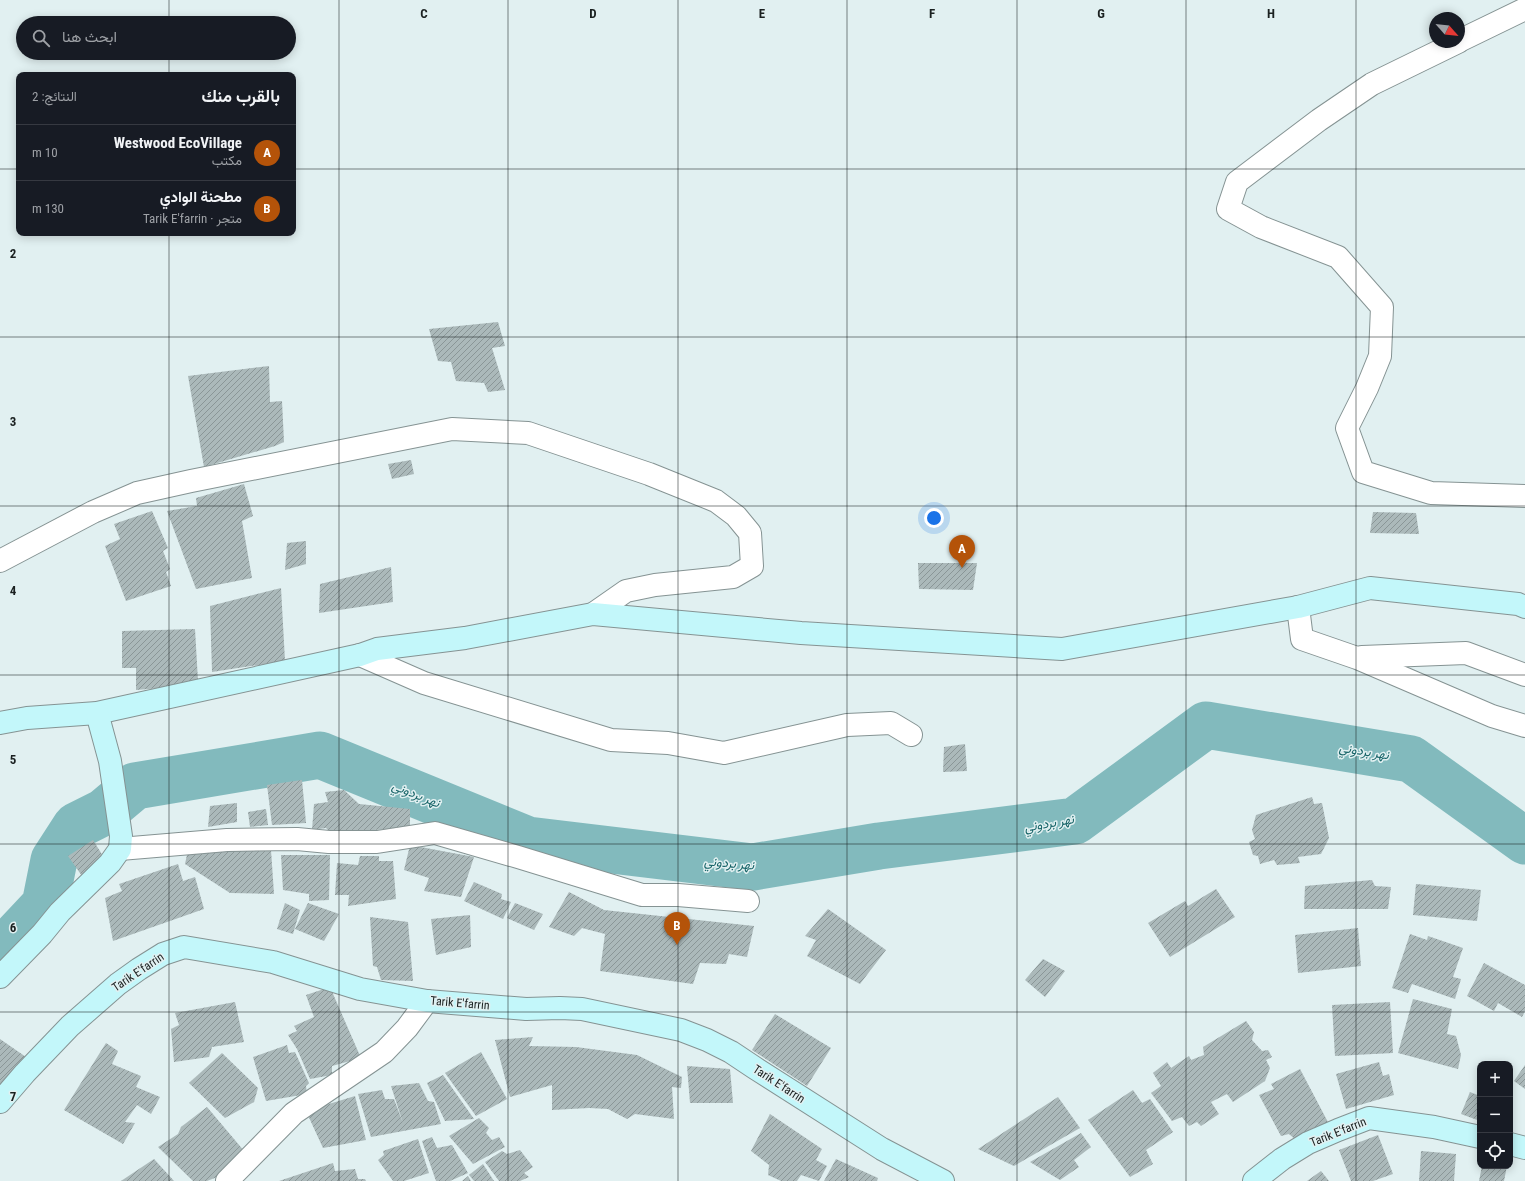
<!DOCTYPE html>
<html lang="ar">
<meta charset="utf-8">
<style>
:root{--surface:#171b24;--page:#242831;--text:#f1f3f6;--muted:#9ea1a6;--line:#363941;--accent:#b45309}
body{margin:0;font-family:"Roboto Condensed",Vazirmatn,sans-serif;background:var(--page);color:var(--text);direction:rtl}
.controls{position:absolute;right:12px;bottom:12px;display:grid;overflow:hidden;border-radius:8px;box-shadow:0 2px 10px #0003}
.controls button{width:36px;height:36px;display:grid;place-items:center;padding:0;border:0;border-bottom:1px solid var(--line);background:var(--surface);color:var(--text);font:20px sans-serif}
.compass{position:absolute;left:1429px;top:12px;width:36px;height:36px;border-radius:50%;background:var(--surface);box-shadow:0 2px 10px #0003;rotate:117deg}
.you{position:absolute;left:934px;top:518px;width:14px;height:14px;margin:-10px;border:3px solid #fff;border-radius:50%;background:#1a73e8;box-shadow:0 0 0 6px #1a73e833}
.badge{display:grid;place-items:center;width:26px;height:26px;border-radius:50%;background:var(--accent);color:#fff;font-size:13px;font-weight:700}
.pin{position:absolute;translate:-50% -33px;filter:drop-shadow(0 1px 2px #0008)}
.pin::after{content:'';position:absolute;top:21px;width:14px;height:12px;background:inherit;clip-path:polygon(0 0,100% 0,50% 100%)}
.list{margin:0;padding:0;list-style:none}
h2{display:flex;justify-content:space-between;align-items:center;height:52px;margin:0;padding:0 16px;font-size:17px}
h2 small{font-size:13px;font-weight:400;color:var(--muted)}
.list li{display:grid;grid-template-columns:26px 1fr auto;gap:12px;align-items:center;box-sizing:border-box;height:56px;padding:0 16px;border-top:1px solid var(--line)}
.list b{display:block;font-size:15px;white-space:nowrap}
.list p{margin:0;font-size:13px;white-space:nowrap;color:var(--muted)}
.list em{font-size:13px;font-style:normal;color:var(--muted)}
.icon{flex:none;width:22px;height:22px;fill:none;stroke:currentColor;stroke-width:2;stroke-linecap:round;stroke-linejoin:round}
.map{position:relative;flex:none;width:1525px;height:1181px;overflow:hidden;direction:ltr}
.search{position:absolute;background:var(--surface);box-shadow:0 2px 10px #0003;left:16px;top:16px;width:280px;height:44px;display:flex;align-items:center;gap:10px;box-sizing:border-box;padding:0 14px;border-radius:22px;color:var(--muted);font-size:15px}
.panel{position:absolute;background:var(--surface);box-shadow:0 2px 10px #0003;left:16px;top:72px;width:280px;height:164px;border-radius:8px;direction:rtl}
.map>svg:first-child{display:block}
</style>
<div class="map">
<svg width="1525" height="1181" viewBox="0 0 1525 1181">
<defs>
<pattern id="building-hatch" width="6" height="6" patternUnits="userSpaceOnUse"><rect width="6" height="6" fill="#abb9ba"/><path d="M-1 1l2-2M0 6l6-6M5 7l2-2" fill="none" stroke="#8a9697"/></pattern>
</defs>
<rect width="100%" height="100%" fill="#e1f0f1"/>
<g fill="none" stroke-linecap="round" stroke-linejoin="round">
<polyline stroke="#82babd" stroke-width="47" points="0,949 11,941 45,905 54,860 76,826 104,812 135,786 320,755 528,840 753,867 879,846 1075,821 1206,725 1411,759 1525,841"/>
</g>
<g fill="url(#building-hatch)">
<polygon points="498,322 505,346 492,348 505,390 488,392 484,383 456,381 451,362 438,361 429,329"/>
<polygon points="269,366 270,402 282,401 284,442 275,446 204,467 188,376"/>
<polygon points="411,460 414,474 392,479 388,464"/>
<polygon points="244,484 253,516 242,521 252,578 196,589 167,511 197,506 196,498"/>
<polygon points="152,511 168,548 163,551 170,569 166,572 171,586 126,601 105,546 120,539 114,524"/>
<polygon points="1373,512 1416,513 1419,534 1370,533"/>
<polygon points="306,541 306,564 285,570 287,543"/>
<polygon points="918,563 977,563 973,590 919,589"/>
<polygon points="391,567 393,602 319,613 320,584"/>
<polygon points="281,588 285,661 212,672 210,606"/>
<polygon points="195,629 198,681 187,682 187,691 161,688 136,690 136,668 122,668 122,631"/>
<polygon points="965,744 967,771 943,772 944,747"/>
<polygon points="302,780 306,823 272,825 267,785"/>
<polygon points="344,790 359,804 410,809 410,828 356,831 334,836 326,828 312,830 314,804 328,802 325,792"/>
<polygon points="1312,797 1314,804 1322,803 1329,838 1321,854 1298,857 1300,863 1277,865 1274,860 1260,864 1258,856 1253,855 1249,842 1255,839 1252,830 1256,815"/>
<polygon points="237,803 237,822 208,827 210,806"/>
<polygon points="266,809 268,825 250,827 248,812"/>
<polygon points="93,840 103,856 82,876 68,856"/>
<polygon points="410,845 474,857 461,897 424,891 429,878 404,870"/>
<polygon points="188,850 271,850 274,894 230,893 185,864"/>
<polygon points="281,855 330,855 329,900 309,901 309,894 283,890"/>
<polygon points="360,856 379,856 379,861 393,861 396,899 348,906 349,895 335,895 337,863 358,865"/>
<polygon points="178,864 183,881 195,877 204,909 113,941 105,898 122,891 119,884"/>
<polygon points="1372,880 1375,886 1391,887 1388,909 1304,909 1305,886"/>
<polygon points="474,882 502,894 501,899 511,902 503,919 464,901"/>
<polygon points="1416,884 1481,890 1477,921 1413,915"/>
<polygon points="1216,889 1235,917 1170,957 1148,923 1185,901 1188,906"/>
<polygon points="569,892 604,910 754,926 747,957 729,954 726,964 700,963 693,984 600,971 605,934 582,928 574,936 549,927"/>
<polygon points="285,903 300,910 293,934 277,929"/>
<polygon points="308,903 339,914 324,941 295,929"/>
<polygon points="515,903 543,914 534,930 507,918"/>
<polygon points="828,909 886,950 860,984 807,956 816,940 805,936"/>
<polygon points="470,915 471,947 436,955 431,919"/>
<polygon points="370,917 408,922 413,981 381,980 377,967 373,966"/>
<polygon points="1358,928 1361,966 1298,973 1295,935"/>
<polygon points="1410,934 1427,940 1428,936 1463,948 1453,977 1461,979 1455,999 1412,984 1408,993 1392,988"/>
<polygon points="1043,959 1065,971 1045,997 1025,980"/>
<polygon points="1484,963 1525,985 1525,1011 1522,1017 1498,1003 1494,1011 1467,996"/>
<polygon points="330,987 361,1058 332,1066 332,1075 310,1079 297,1049 288,1035 297,1031 294,1026 314,1017 306,995"/>
<polygon points="1413,999 1452,1009 1447,1034 1456,1036 1461,1055 1458,1069 1398,1053"/>
<polygon points="235,1002 244,1042 212,1047 209,1057 174,1062 171,1029 179,1025 175,1013"/>
<polygon points="1390,1002 1393,1053 1335,1056 1332,1005"/>
<polygon points="775,1014 831,1048 807,1086 752,1050"/>
<polygon points="1246,1021 1254,1032 1252,1040 1262,1051 1268,1050 1272,1057 1266,1060 1270,1068 1265,1081 1233,1102 1227,1094 1211,1102 1219,1114 1201,1126 1197,1122 1189,1126 1182,1117 1172,1121 1151,1093 1161,1086 1153,1073 1167,1062 1171,1068 1189,1056 1191,1060 1204,1055 1203,1047"/>
<polygon points="533,1037 529,1046 576,1047 637,1055 682,1077 681,1088 672,1087 674,1119 635,1114 627,1119 608,1109 589,1108 552,1110 552,1085 510,1097 495,1040"/>
<polygon points="0,1039 26,1057 0,1084"/>
<polygon points="106,1043 118,1051 112,1064 141,1076 136,1087 160,1097 151,1114 137,1105 125,1122 135,1123 123,1144 64,1110"/>
<polygon points="287,1045 289,1053 295,1052 309,1083 306,1086 307,1094 266,1101 253,1057"/>
<polygon points="481,1052 507,1099 476,1116 445,1073"/>
<polygon points="222,1053 258,1088 254,1102 225,1118 189,1083"/>
<polygon points="1379,1062 1383,1076 1389,1074 1394,1095 1346,1109 1336,1074"/>
<polygon points="1525,1065 1525,1089 1514,1081"/>
<polygon points="687,1066 730,1069 733,1103 690,1103"/>
<polygon points="1300,1069 1329,1124 1297,1141 1289,1134 1281,1136 1259,1095 1274,1089 1271,1084"/>
<polygon points="443,1075 474,1119 445,1121 427,1083"/>
<polygon points="419,1083 428,1101 434,1102 441,1124 371,1137 358,1094 382,1090 385,1099 394,1099 403,1123 391,1086"/>
<polygon points="1133,1090 1142,1103 1150,1099 1173,1132 1146,1150 1153,1164 1130,1177 1088,1120"/>
<polygon points="1470,1092 1480,1096 1480,1121 1461,1114"/>
<polygon points="355,1096 366,1140 323,1148 306,1111"/>
<polygon points="1058,1097 1080,1128 1014,1166 978,1149"/>
<polygon points="207,1107 245,1152 225,1174 207,1181 193,1181 158,1147 178,1134 181,1127"/>
<polygon points="770,1114 822,1149 816,1160 827,1166 819,1181 801,1175 797,1181 781,1181 768,1175 769,1165 751,1151"/>
<polygon points="479,1118 489,1128 486,1133 492,1140 499,1137 505,1147 473,1164 449,1136"/>
<polygon points="1081,1133 1091,1147 1074,1160 1079,1167 1060,1180 1030,1162"/>
<polygon points="1378,1135 1393,1174 1373,1181 1351,1181 1339,1150"/>
<polygon points="432,1137 437,1148 452,1145 468,1173 450,1181 436,1181 422,1141"/>
<polygon points="418,1139 429,1173 404,1181 393,1181 378,1160 384,1155 383,1151"/>
<polygon points="520,1150 533,1167 524,1173 529,1177 520,1181 499,1181 485,1162 502,1151 507,1154"/>
<polygon points="1421,1151 1456,1154 1454,1181 1419,1181"/>
<polygon points="154,1159 174,1181 121,1181"/>
<polygon points="836,1159 878,1178 877,1181 824,1181"/>
<polygon points="333,1163 335,1171 355,1169 358,1179 365,1179 366,1181 279,1181"/>
<polygon points="483,1164 494,1181 474,1181 469,1175"/>
<polygon points="1482,1166 1507,1166 1504,1181 1479,1181"/>
<polygon points="1321,1171 1329,1181 1307,1181"/>
<polygon points="468,1176 471,1181 462,1181"/>
</g>
<g fill="none" stroke-linecap="round" stroke-linejoin="round">
<defs>
<g id="street">
<polyline points="1459,41 1525,9"/>
<polyline points="1458,42 1372,84 1319,120 1237,182 1228,209 1261,227 1338,257 1382,307 1380,356 1367,388 1347,428 1363,472 1431,493 1525,496"/>
<polyline points="0,561 93,512 137,493 191,481 452,429 528,433 649,474 716,501 736,516 750,533 752,566 733,577 655,585 626,591 593,614"/>
<polyline points="1298,607 1302,639 1357,658 1492,716 1525,726"/>
<polyline points="360,655 424,683 611,740 668,743 724,753 847,725 891,723 911,735"/>
<polyline points="1362,657 1466,653 1525,675"/>
<polyline points="120,849 227,840 297,839 329,842 377,842 435,833 518,857 642,895 678,895 748,901"/>
<polyline points="227,1181 294,1113 384,1052 407,1028 427,1001"/>
</g>
<g id="secondary">
<polyline points="0,723 27,718 97,713 360,655 377,649 465,638 593,614 801,633 1062,649 1298,607 1370,588 1518,604 1525,607"/>
<polyline points="0,977 42,934 60,912 110,863 120,849 121,836 110,761 97,713"/>
<polyline points="0,1102 25,1073 70,1026 118,984 139,969 163,954 184,947 273,962 360,989 427,1001 526,1009 560,1008 582,1009 681,1030 707,1040 731,1052 755,1068 882,1149 943,1181"/>
<polyline points="1510,1144 1525,1148"/>
<polyline points="1254,1181 1282,1159 1308,1143 1338,1130 1369,1118 1434,1127 1480,1137"/>
</g>
</defs>
<use href="#street" stroke="#859393" stroke-width="24"/>
<use href="#secondary" stroke="#859393" stroke-width="24"/>
<use href="#street" stroke="#fff" stroke-width="22"/>
<use href="#secondary" stroke="#c3f7fa" stroke-width="22"/>
</g>
<path fill="none" stroke="#1a2020" stroke-width="1" stroke-opacity="0.55" d="M169 0V23M339 0V1181M508 0V1181M678 0V1181M847 0V1181M1017 0V1181M1186 0V1181M1356 0V1181M169 53V75M0 169H19M293 169H1525M169 233V1181M0 337H1525M0 506H1525M0 675H1525M0 844H1525M0 1012H1525"/>
<g text-anchor="middle" dominant-baseline="central" stroke-width="3" stroke-linejoin="round" paint-order="stroke">
<g font-size="12" fill="#1a2020" stroke="#e1f0f1">
<text transform="translate(138 972) rotate(-34)">Tarik E'farrin</text>
<text transform="translate(460 1003) rotate(5)">Tarik E'farrin</text>
<text transform="translate(779 1084) rotate(33)">Tarik E'farrin</text>
<text transform="translate(1338 1132) rotate(-22)">Tarik E'farrin</text>
</g>
<g font-size="13" font-style="italic" fill="#166367" stroke="#e1f0f1">
<text transform="translate(1364 751) rotate(9)">نهر بردوني</text>
<text transform="translate(416 794) rotate(22)">نهر بردوني</text>
<text transform="translate(1049 823) rotate(-10)">نهر بردوني</text>
<text transform="translate(729 863) rotate(5)">نهر بردوني</text>
</g>
</g>
<g font-size="13" text-anchor="middle" font-weight="bold" fill="#1a2020" stroke="#e1f0f1" stroke-width="3" stroke-linejoin="round" paint-order="stroke">
<text x="424" y="18">C</text>
<text x="593" y="18">D</text>
<text x="762" y="18">E</text>
<text x="932" y="18">F</text>
<text x="1101" y="18">G</text>
<text x="1271" y="18">H</text>
<text x="13" y="258">2</text>
<text x="13" y="426">3</text>
<text x="13" y="595">4</text>
<text x="13" y="764">5</text>
<text x="13" y="932">6</text>
<text x="13" y="1101">7</text>
</g>
</svg>
<div class="controls">
<button>+</button>
<button>−</button>
<button><svg class="icon" aria-label="locate" viewBox="0 0 24 24"><circle cx="12" cy="12" r="6"/><path d="M12 2v4M12 18v4M2 12h4M18 12h4"/></svg></button>
</div>
<svg class="compass" viewBox="-18 -18 36 36"><path d="M0-13l5 13h-10z" fill="#e53935"/><path d="M0 13l5-13h-10z" fill="#9ea1a6"/></svg>
<div class="you"></div>
<div class="pin badge" style="left:962px;top:568px">A</div>
<div class="pin badge" style="left:677px;top:945px">B</div>
<div class="search"><svg class="icon" aria-label="search" viewBox="0 0 24 24"><circle cx="10" cy="10" r="6"/><path d="M15 15l6 6"/></svg>ابحث هنا</div>
<section class="panel">
<h2>بالقرب منك<small>النتائج: 2</small></h2>
<ul class="list">
<li><span class="badge">A</span><div><b>Westwood EcoVillage</b><p>مكتب</p></div><em>10 m</em></li>
<li><span class="badge">B</span><div><b>مطحنة الوادي</b><p>متجر · Tarik E'farrin</p></div><em>130 m</em></li>
</ul>
</section>
</div>
